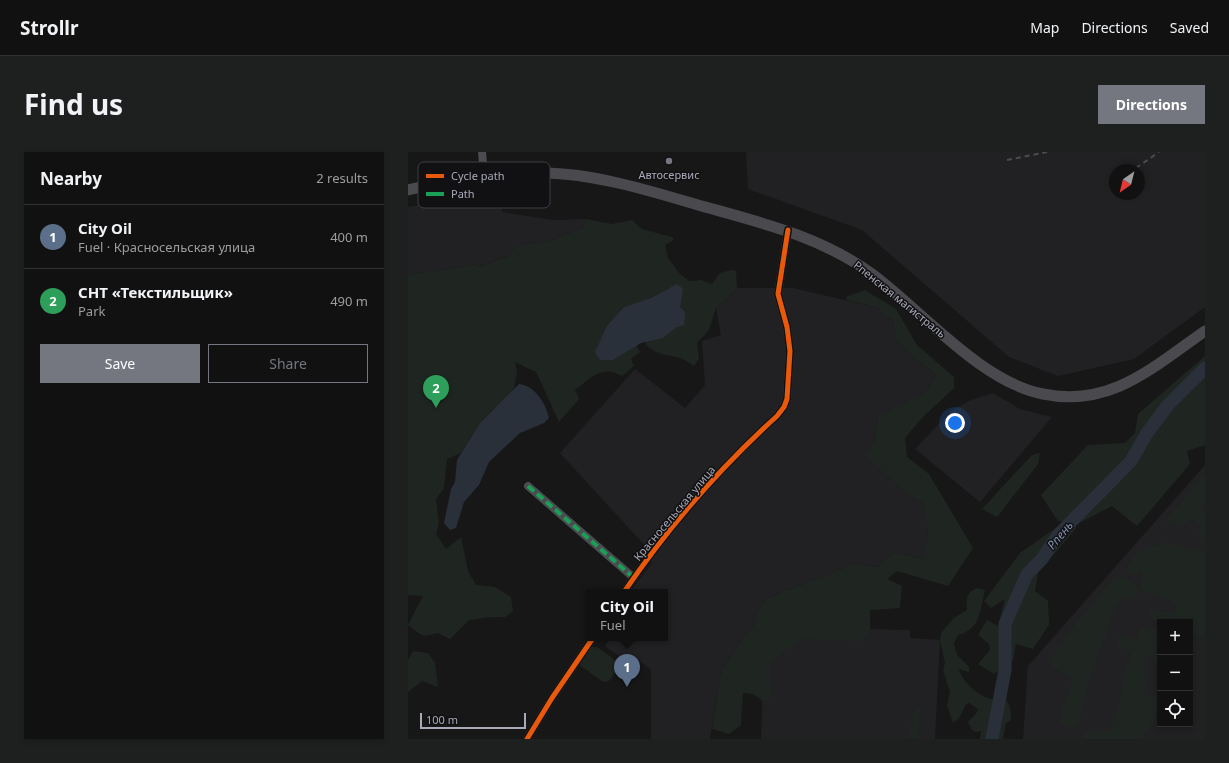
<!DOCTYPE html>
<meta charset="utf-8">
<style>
:root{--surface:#111;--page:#1e1f1f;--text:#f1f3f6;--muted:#9c9d9f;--line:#303131;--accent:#757780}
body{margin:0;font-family:"Noto Sans",sans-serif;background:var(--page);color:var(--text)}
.controls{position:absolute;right:12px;bottom:12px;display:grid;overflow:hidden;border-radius:0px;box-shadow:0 2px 6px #0003}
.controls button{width:36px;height:36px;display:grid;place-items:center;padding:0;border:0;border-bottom:1px solid var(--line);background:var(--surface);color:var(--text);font:20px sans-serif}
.compass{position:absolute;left:701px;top:12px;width:36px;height:36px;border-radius:50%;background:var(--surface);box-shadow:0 2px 6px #0003;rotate:215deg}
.scale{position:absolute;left:12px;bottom:10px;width:106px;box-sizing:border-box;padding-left:4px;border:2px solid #a8aab8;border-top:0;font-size:11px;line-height:14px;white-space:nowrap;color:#a8aab8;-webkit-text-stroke:3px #111113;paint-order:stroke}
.you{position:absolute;left:547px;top:271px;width:14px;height:14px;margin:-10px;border:3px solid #fff;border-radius:50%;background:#1a73e8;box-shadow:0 0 0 6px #1a73e833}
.badge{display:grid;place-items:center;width:26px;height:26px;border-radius:50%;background:var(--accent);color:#fff;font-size:13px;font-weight:700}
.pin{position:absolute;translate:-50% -33px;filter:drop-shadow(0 1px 2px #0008)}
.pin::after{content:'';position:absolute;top:21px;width:14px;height:12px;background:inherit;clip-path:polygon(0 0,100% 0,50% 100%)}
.popup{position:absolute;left:178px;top:437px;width:82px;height:52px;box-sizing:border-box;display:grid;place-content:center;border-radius:0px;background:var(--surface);filter:drop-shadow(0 1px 3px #0005);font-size:13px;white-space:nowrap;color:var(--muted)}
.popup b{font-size:15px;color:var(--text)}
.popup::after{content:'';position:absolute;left:50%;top:100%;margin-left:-8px;border:8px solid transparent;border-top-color:var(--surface)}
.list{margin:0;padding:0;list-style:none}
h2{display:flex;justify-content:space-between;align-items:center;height:52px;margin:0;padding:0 16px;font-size:17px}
h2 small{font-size:13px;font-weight:400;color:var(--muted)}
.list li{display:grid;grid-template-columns:26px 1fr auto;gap:12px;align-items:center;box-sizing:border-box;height:64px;padding:0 16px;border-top:1px solid var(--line)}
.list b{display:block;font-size:15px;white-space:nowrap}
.list p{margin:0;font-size:13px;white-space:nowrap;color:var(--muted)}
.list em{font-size:13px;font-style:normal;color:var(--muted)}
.actions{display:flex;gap:8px;padding:12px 16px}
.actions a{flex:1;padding:9px 0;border:1px solid var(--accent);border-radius:0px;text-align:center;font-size:14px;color:var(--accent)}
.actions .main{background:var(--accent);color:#fff}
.icon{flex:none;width:22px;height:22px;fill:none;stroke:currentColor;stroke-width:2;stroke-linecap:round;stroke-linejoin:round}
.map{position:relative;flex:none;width:797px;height:587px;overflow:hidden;border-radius:0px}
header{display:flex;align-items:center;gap:24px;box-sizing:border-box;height:56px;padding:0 20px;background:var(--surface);border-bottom:1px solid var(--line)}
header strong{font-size:19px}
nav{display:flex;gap:22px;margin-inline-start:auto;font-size:14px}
.intro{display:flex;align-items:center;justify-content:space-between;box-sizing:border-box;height:96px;padding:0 24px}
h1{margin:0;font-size:28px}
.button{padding:10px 18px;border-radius:0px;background:var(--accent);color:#fff;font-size:14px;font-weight:700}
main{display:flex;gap:24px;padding:0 24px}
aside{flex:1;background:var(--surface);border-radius:0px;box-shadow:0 2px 6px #0003}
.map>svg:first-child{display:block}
</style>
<header>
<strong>Strollr</strong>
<nav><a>Map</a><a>Directions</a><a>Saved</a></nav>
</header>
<div class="intro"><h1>Find us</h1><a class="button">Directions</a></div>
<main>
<aside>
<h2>Nearby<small>2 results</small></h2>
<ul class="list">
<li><span class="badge" style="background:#5c6f8a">1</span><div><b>City Oil</b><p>Fuel · Красносельская улица</p></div><em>400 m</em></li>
<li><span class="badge" style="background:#2e9e5b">2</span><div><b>СНТ «Текстильщик»</b><p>Park</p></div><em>490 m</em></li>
</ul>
<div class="actions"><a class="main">Save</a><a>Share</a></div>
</aside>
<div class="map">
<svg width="797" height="587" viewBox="0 0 797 587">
<rect width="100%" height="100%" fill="#171717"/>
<g fill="#212123" fill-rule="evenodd">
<path d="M338 0H797V155L726 207 650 224 601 205 454 78 340 37ZM707 18H731V42H707Z"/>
<polygon points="80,38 94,52 94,60 145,68 177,67 175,76 141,89 109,94 101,104 70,115 69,112 0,123 0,55 75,41"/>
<polygon points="329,136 385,136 471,156 475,164 485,168 487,185 496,197 528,223 518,239 470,263 467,291 500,342 515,351 520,381 515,407 486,400 470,415 444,412 421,423 373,440 360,446 350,458 346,472 313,518 302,587 243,587 243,518 228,506 222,512 197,494 202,486 257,486 257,440 222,440 244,411 241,398 152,301 227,217 277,256 297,233 294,189 313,183 308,156"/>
<polygon points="585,241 612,257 644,265 572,350 507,297 544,258 561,249"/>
<path d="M797 313V587H615L620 514ZM752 470H782V572H752Z"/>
<polygon points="461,468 462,477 502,478 502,486 532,488 527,587 353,587 357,471"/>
</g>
<g fill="#1f2621">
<path d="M177 67 204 72 224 68 234 77 264 85 266 88 257 93 260 106 272 122 281 129 293 128 304 132 312 121 323 118 328 119 329 136 308 156 301 178 289 191 291 206 286 214C282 212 277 207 272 206 257 202 251 204 238 193V188L255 186 269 175 274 137 261 136 243 146 216 155 205 208 228 193 232 200 223 207 226 214 214 224C193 212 183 226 167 238L171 247 151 270 128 220 107 210 109 221 106 236 95 250 83 259 72 271 53 301 39 307 36 336 28 347 31 371 28 382 38 397 53 385 60 419 68 433 87 435 103 445 105 459 97 465H83L61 468 42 487 30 481C13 486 13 483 0 473L15 444 0 443V123L69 112 71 115 101 104 108 94 141 89 175 76Z"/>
<polygon points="457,138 488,157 509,193 546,225 546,236 513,267 497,286 499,305 521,322 565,396 540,434 489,419 479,427 494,434 492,456 462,458 462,477 455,489 395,487 368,505 361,513 363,545 355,549 345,542 335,541 333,573 321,582 304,577 313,518 346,472 350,458 360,446 373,440 421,423 444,412 470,415 486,400 515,407 520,381 515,351 500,342 457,303 467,291 470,263 518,239 528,223 496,197 487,185 485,168 475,164 471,156 439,148 438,145"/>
<polygon points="797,204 797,293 779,299 782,312 729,374 704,354 671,371 650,369 633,343 680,293 717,291 727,281 730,262"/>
<polygon points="632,301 630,312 589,365 574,357 624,303"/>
<polygon points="797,322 797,350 793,353 797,366 797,386 790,385 793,374 786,366 774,373 757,370"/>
<polygon points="669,375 630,421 627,439 640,449 641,473 625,497 608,492 605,508 586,522 570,512 582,498 581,492 570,483 579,468 590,474 597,447 583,456 576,449 612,401 645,378"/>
<path d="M759 391 797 401V486L782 481V470H752L745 468 741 458 764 461 769 455 760 447 732 438 734 420 726 421 718 419C728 397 737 396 759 391Z"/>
<path d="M716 425 729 434 730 443 724 447 716 446 711 450 703 463 698 482 683 519 671 572 667 575 652 571C652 555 664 541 664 526L643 514 642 509 662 479 700 433 705 428Z"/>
<path d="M569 436 577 438C572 458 573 477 550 483L546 491 549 503 561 515V520L551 517C554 530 571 545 584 547 588 548 593 546 597 548 603 552 603 562 603 568L598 571 595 587H572L573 579 568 580 564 578 560 570 568 562 570 557 561 551 558 552 551 566 545 571 539 554 542 540 535 518 537 511 532 488 533 481 538 475 546 466 559 458C558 447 558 441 569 436Z"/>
<path d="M733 475 745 476 752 482V527L747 507 744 504 739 505 737 510 739 525 737 543H750C750 559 745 576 732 587H674L676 581 682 579 701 580 710 558 717 518 723 503 719 498 709 495V487L714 483 728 488Z"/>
<polygon points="181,495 189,495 211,511 211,516 201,529 195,530 173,514 171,509"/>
<polygon points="5,499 20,501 27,511 30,535 14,529 0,540 0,508"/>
<polygon points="512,554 511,587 502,587 504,564 507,557"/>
</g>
<g fill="#2a3039">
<polygon points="269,132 275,137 272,155 277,160 276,173 269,175 255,186 233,191 205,208 192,208 187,200 199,174 216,155 243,146"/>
<path d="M111 232C126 233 138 251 141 266L136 271 112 281 81 310 71 333 56 350 48 376 42 378 36 371 43 337 47 330 49 308 72 271Z"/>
</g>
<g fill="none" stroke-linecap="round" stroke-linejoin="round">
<polyline stroke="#2a3039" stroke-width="13" points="584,587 597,518 597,472 619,422 634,407 650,383 723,309 739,281 760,253 797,216"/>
<g stroke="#4b4c50" stroke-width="8">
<polyline points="74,0 76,24"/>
<polyline points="120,334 226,426"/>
<path d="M216 440C259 377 313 315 369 264L376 255 379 247 382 199 379 175 370 142 380 78"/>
<polyline points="119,587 144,546 185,486"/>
</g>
<path stroke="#4a4a4e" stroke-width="11" d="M0 38C44 28 90 20 135 21 184 21 243 39 290 53 351 70 412 84 464 122 514 159 573 230 635 242 703 256 745 215 797 179"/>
<g stroke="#4b4c4f" stroke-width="2" stroke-dasharray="5 4" stroke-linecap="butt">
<polyline points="599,8 639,0"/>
<polyline points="728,16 751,0"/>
</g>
<polyline stroke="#1a9f57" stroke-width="4" stroke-dasharray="8 4" stroke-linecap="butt" points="120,334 226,426"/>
<defs>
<g id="cycleway">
<path d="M216 440C259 377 313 315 369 264L376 255 379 247 382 199 379 175 370 142 380 78"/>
<polyline points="119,587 144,546 185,486"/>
</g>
</defs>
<use href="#cycleway" stroke="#111113" stroke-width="8"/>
<use href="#cycleway" stroke="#e8590c" stroke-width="5"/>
</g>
<circle fill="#757780" stroke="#111113" stroke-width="1.5" cx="261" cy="9" r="4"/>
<g text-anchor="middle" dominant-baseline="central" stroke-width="3" stroke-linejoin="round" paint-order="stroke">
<g font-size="11" fill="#a8aab8" stroke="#111113">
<text x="261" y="22">Автосервис</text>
</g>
<g font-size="11" fill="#a8aab8" stroke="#111113">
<text transform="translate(492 147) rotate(39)">Рпенская магистраль</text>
<text transform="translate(266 361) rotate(-50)">Красносельская улица</text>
</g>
<g font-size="12" font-style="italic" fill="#8091b2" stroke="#111113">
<text transform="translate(652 383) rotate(-50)">Рпень</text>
</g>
</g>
<rect x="10" y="10" width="132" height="46" rx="6" fill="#111113" stroke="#3e3f45" stroke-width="1"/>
<rect x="18" y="22" width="18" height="4" fill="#e8590c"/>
<rect x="18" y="40" width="18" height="4" fill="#1a9f57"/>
<g font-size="11" fill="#a8aab8">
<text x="43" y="28">Cycle path</text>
<text x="43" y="46">Path</text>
</g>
</svg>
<div class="controls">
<button>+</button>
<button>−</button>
<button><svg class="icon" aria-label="locate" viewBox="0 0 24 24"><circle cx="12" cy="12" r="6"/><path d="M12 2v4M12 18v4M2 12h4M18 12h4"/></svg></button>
</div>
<svg class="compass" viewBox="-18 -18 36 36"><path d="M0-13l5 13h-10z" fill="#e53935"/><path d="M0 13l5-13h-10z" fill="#9c9d9f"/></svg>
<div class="scale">100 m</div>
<div class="you"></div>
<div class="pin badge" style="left:219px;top:535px;background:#5c6f8a">1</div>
<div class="popup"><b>City Oil</b>Fuel</div>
<div class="pin badge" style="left:28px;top:256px;background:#2e9e5b">2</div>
</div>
</main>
